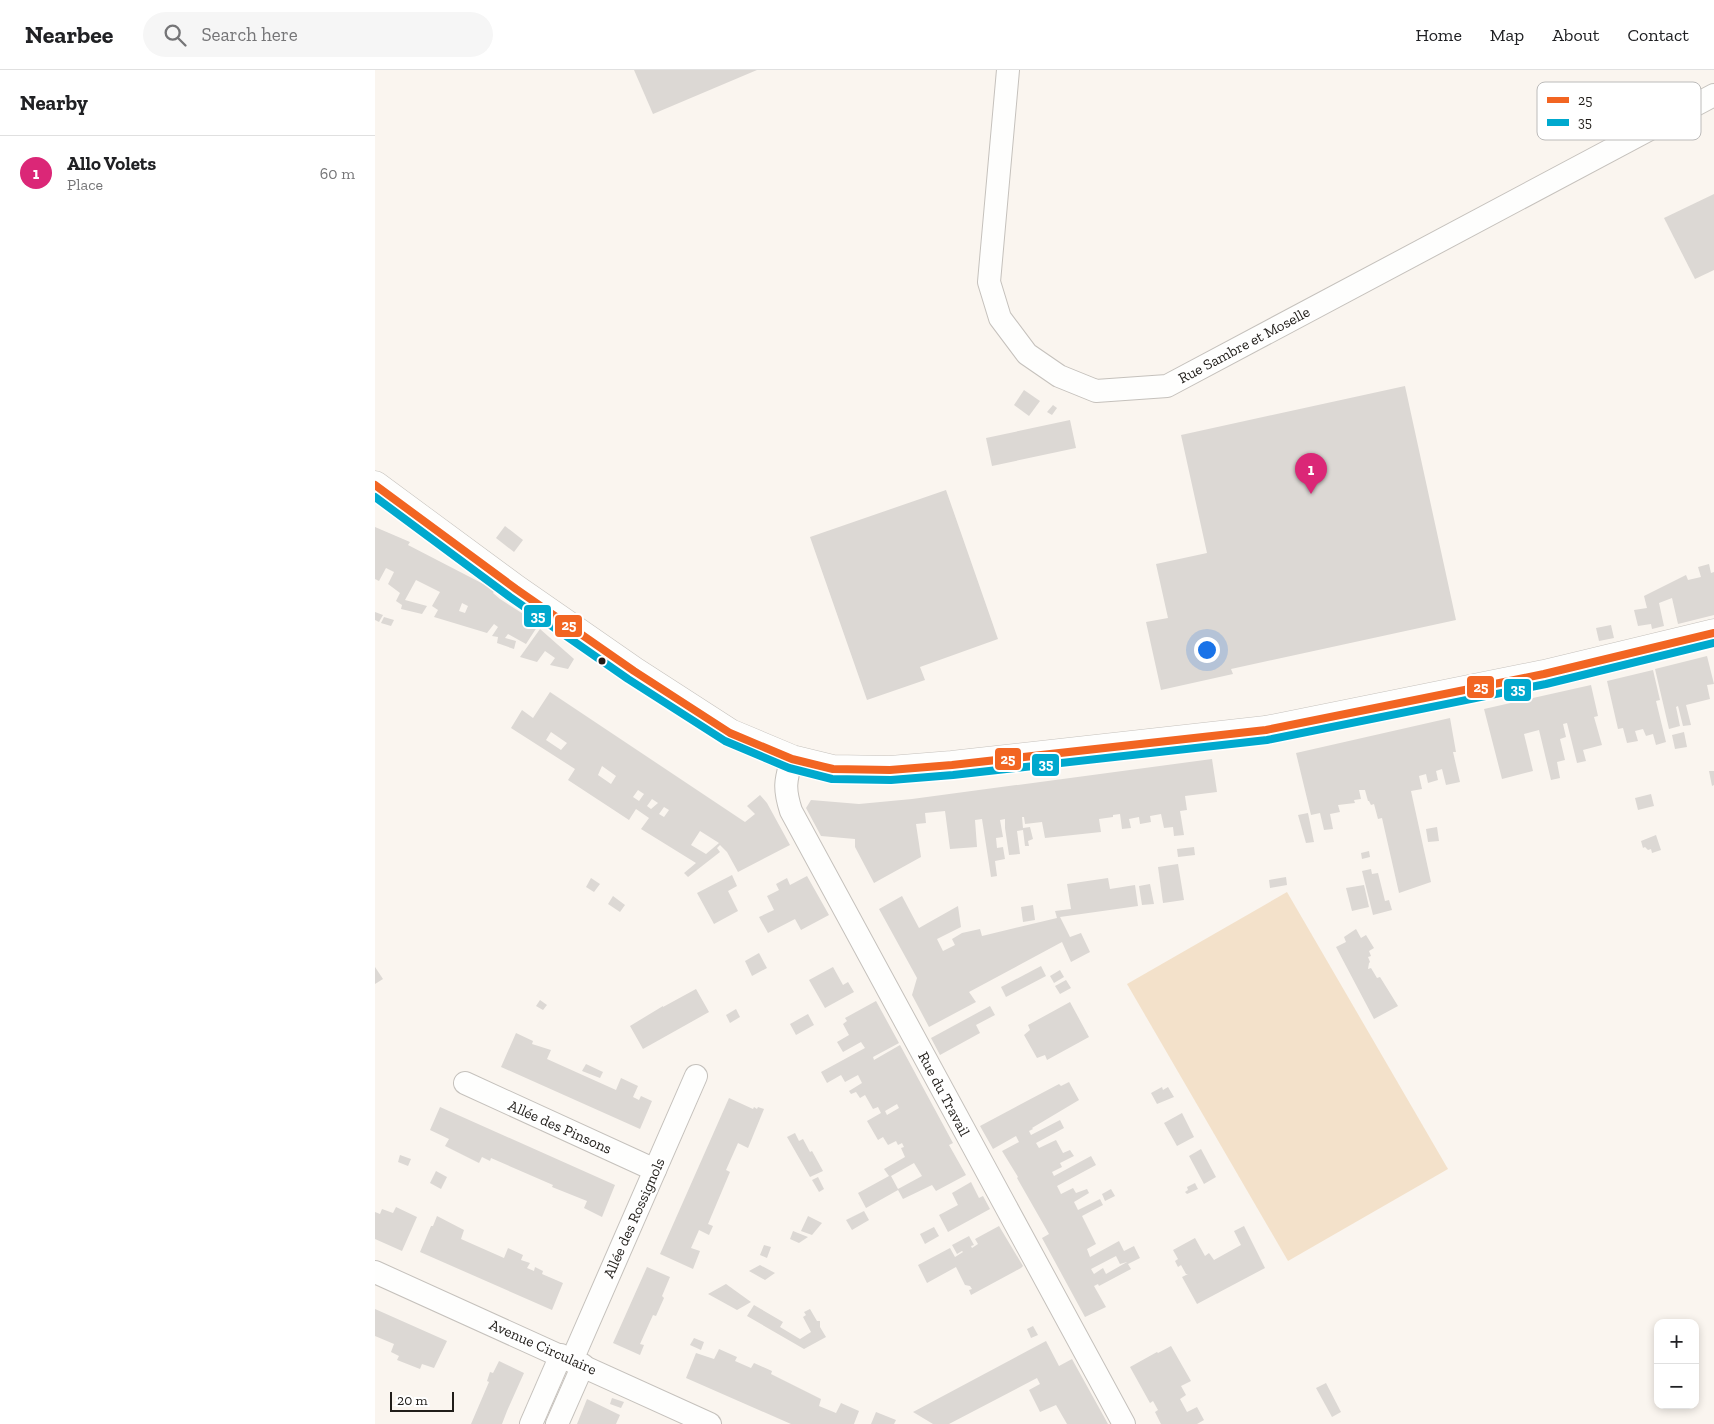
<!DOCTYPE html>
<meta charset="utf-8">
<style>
:root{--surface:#fff;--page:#f6f6f6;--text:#202124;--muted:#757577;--line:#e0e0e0;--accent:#db2777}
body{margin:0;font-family:"Zilla Slab",serif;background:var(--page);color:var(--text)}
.controls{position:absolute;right:15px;bottom:15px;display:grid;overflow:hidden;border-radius:10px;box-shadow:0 2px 8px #0003}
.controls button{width:45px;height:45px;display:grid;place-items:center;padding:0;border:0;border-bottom:1px solid var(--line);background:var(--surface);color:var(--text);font:25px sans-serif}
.scale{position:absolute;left:15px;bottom:12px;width:64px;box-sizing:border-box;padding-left:5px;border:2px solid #201d19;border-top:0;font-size:14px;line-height:18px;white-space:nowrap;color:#201d19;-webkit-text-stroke:4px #fff;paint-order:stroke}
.you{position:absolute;left:831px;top:579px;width:18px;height:18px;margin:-12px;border:4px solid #fff;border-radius:50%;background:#1a73e8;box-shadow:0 0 0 8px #1a73e833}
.badge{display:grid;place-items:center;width:32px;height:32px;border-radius:50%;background:var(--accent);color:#fff;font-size:16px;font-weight:700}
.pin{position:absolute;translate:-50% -41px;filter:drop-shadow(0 1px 2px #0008)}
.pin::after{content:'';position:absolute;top:26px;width:18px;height:15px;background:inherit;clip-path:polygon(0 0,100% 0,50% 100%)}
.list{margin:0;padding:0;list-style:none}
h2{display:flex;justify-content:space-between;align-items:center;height:65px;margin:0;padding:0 20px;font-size:21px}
h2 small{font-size:16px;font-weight:400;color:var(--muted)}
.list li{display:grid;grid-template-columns:32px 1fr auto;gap:15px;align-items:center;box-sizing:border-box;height:75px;padding:0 20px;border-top:1px solid var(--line)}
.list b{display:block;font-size:19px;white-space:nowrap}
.list p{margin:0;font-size:16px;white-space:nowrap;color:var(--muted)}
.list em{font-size:16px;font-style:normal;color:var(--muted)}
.icon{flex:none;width:28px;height:28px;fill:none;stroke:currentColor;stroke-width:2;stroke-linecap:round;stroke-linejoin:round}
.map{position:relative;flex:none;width:1339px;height:1354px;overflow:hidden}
header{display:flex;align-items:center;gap:30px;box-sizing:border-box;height:70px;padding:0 25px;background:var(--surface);border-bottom:1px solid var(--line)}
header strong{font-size:24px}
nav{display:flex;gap:28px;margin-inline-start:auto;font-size:18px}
.search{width:350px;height:45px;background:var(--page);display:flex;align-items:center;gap:12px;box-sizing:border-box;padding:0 18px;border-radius:28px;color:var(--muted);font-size:19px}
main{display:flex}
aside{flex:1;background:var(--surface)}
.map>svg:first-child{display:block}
</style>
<header>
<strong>Nearbee</strong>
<div class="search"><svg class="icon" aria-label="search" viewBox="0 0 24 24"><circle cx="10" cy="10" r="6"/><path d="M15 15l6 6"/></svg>Search here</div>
<nav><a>Home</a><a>Map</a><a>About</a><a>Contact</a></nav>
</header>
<main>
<aside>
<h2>Nearby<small></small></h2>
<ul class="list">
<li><span class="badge">1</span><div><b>Allo Volets</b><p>Place</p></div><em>60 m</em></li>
</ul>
</aside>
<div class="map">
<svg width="1339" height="1354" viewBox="0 0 1339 1354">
<rect width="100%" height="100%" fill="#faf5ef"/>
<polygon fill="#f3e1ca" points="912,822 1073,1099 913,1191 752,914"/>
<g fill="#dcd8d4" fill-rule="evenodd">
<polygon points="259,0 382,0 278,44"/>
<polygon points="1339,124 1339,200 1320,209 1289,148"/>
<polygon points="1030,316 1081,550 856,599 858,604 786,620 771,552 793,548 781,494 832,483 806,365"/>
<polygon points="649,320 665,331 654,346 639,335"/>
<polygon points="678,335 682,338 677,345 672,342"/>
<polygon points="695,350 701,378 617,396 611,368"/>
<polygon points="571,420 623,569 545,597 550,610 492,630 435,467"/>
<polygon points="130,456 148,470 139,482 121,468"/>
<path d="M0 457 35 472 33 475 120 520 118 523 125 529 164 554 151 574 133 564 130 568 141 571 139 579 122 573 123 567 117 566 123 557 119 554 112 563 59 547 63 540 57 536 65 522 41 510 30 530 52 536 47 544 26 539 27 535 21 531 25 523 13 514 19 502 11 498 4 511 0 509ZM87 533 93 536 90 543 84 541Z"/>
<polygon points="1334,494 1336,503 1339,502 1339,545 1303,554 1297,528 1284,533 1289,556 1277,559 1276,554 1263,556 1259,540 1272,538 1269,526 1311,505 1313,510 1326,507 1323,497"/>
<polygon points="0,542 8,545 4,552 0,550"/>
<polygon points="9,547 19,550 16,556 6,553"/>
<polygon points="1236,555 1239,568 1224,571 1221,558"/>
<polygon points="165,559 199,589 193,599 175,595 180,588 170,581 162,592 145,587"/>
<polygon points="1332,586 1339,614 1332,615 1335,629 1311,635 1316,655 1308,656 1303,636 1301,637 1305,656 1294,659 1280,599"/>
<polygon points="1278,600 1285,630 1281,631 1291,672 1281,675 1278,664 1271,666 1268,659 1260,661 1263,671 1252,673 1248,658 1243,659 1232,611"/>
<polygon points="1216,615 1223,646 1219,647 1227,675 1208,680 1211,691 1202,693 1192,653 1188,654 1191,667 1185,669 1190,690 1182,692 1185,708 1176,710 1164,660 1149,664 1158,701 1127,709 1109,639"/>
<path d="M175 622 370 752 380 744 372 736 385 725 392 733 415 775 363 802 352 782 345 775 342 778 345 782 313 807 309 803 321 793 266 759 274 748 261 739 254 750 193 710 200 699 136 658 147 640 158 648ZM176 662 192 673 186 680 171 670ZM227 696 241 706 236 714 223 705ZM263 720 269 724 264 731 258 727ZM277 729 283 733 276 739 272 736ZM289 737 294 740 289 747 284 744ZM325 761 344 773 331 784 316 775Z"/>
<polygon points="1075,648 1081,682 1078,682 1085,712 1071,715 1067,699 1061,701 1063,710 1053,713 1051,704 1044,706 1047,719 1036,721 1056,812 1024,823 1007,748 1003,749 999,734 996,735 994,731 993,731 990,720 984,720 986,729 979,730 980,733 963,735 965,742 955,744 958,759 949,760 945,743 936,745 921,683"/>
<polygon points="1309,662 1312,677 1300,679 1297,665"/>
<polygon points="837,689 842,722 810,726 812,740 805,741 809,765 799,766 798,757 789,758 786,744 775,746 776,752 765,754 764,747 754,749 756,758 747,759 745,744 738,745 738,747 724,749 726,762 670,768 667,752 650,754 649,747 647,747 648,758 655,757 658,769 653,771 654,776 650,776 648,760 642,761 645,784 634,785 630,758 630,749 625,750 628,767 621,768 622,778 628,777 630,789 620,791 622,806 616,807 607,749 600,750 602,777 575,779 570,741 550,743 551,753 541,754 546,787 499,813 480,777 480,769 446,766 431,738 436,730 484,734 537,729"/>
<polygon points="1334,701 1339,701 1339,715 1337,716"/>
<polygon points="1276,724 1279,736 1263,740 1260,728"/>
<polygon points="933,743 939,772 931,773 923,745"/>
<polygon points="1062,757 1064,771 1053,772 1051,759"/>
<polygon points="1281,765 1286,780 1277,783 1276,779 1273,780 1270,777 1268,778 1266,771"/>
<polygon points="819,777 820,785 803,787 802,779"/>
<polygon points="994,781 995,787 987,789 986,783"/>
<polygon points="803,794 809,830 788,833 783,797"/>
<polygon points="996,799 997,804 1003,803 1010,831 1014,830 1017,840 998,845 987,801"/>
<polygon points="357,805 362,816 353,821 363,841 339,854 322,823"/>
<polygon points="432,806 454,845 426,860 420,849 393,863 384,847 399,840 392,826 404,820 401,814 412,808 415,815"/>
<polygon points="911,807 912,815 895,818 894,810"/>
<polygon points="216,808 225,814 219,822 211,817"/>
<polygon points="733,808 735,819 760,815 763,836 685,847 695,867 706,863 715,882 696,892 687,872 594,922 601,932 554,957 537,925 542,908 504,839 527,826 544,858 583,836 586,857 562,869 568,881 580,875 577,869 587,863 605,859 607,866 682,848 680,841 696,839 692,814"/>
<polygon points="775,814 779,834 767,835 764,816"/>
<polygon points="989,815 994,837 977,841 971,818"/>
<polygon points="238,826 250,835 245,842 233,834"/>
<polygon points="658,835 660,850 648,852 646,837"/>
<polygon points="981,859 986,868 991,865 999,878 994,881 996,886 993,887 995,892 994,893 993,899 996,898 1002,908 1005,907 1023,936 999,949 961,877 971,872 969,867"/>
<polygon points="384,883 392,898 377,906 370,891"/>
<polygon points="666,896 671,906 631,927 626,917"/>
<polygon points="0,897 8,909 0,914"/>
<polygon points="458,897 468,915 473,912 479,922 450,938 434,910"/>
<polygon points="685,900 689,907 679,913 675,906"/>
<polygon points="691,910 696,918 685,924 680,916"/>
<polygon points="321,919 334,942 268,979 255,956 288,936 288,937"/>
<polygon points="165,930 172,935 168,940 161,936"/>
<path d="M501 931 524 973 498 987 499 990 525 975 578 1073 574 1075 591 1105 561 1121 557 1115 528 1129 523 1120 491 1138 483 1123 514 1106 509 1099 530 1087 526 1078 529 1077 527 1073 523 1075 521 1071 513 1075 508 1067 503 1070 492 1051 506 1043 503 1037 498 1039 490 1025 485 1028 481 1022 476 1024 474 1021 487 1013 483 1005 470 1012 466 1005 452 1013 446 1002 490 978 486 972 468 982 462 972 474 965 468 954 472 951 470 948ZM522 1034 524 1038 512 1045 510 1041ZM539 1093 547 1106 523 1119 516 1106Z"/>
<polygon points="695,932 714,967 672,990 670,985 662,988 649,965 655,960 653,955"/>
<polygon points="615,936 620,945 601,955 605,963 565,985 556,968"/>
<polygon points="361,939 365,947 355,953 351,945"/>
<polygon points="433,944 439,955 421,965 415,954"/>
<polygon points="141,963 158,971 157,974 176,980 172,989 241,1020 246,1008 263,1016 258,1027 264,1030 266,1026 277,1031 265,1059 126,997"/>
<polygon points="211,994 228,1002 225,1008 207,1001"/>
<path d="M694 1012 704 1030 657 1058 658 1059 654 1061 656 1065 685 1050 689 1058 661 1073 664 1078 681 1070 688 1083 695 1080 699 1086 685 1093 687 1097 677 1102 679 1106 716 1086 721 1095 682 1116 686 1124 698 1118 701 1123 712 1119 714 1123 699 1132 703 1140 725 1129 728 1135 707 1146 721 1174 712 1179 715 1187 744 1171 749 1181 759 1176 765 1188 753 1194 756 1199 724 1216 723 1214 719 1216 731 1237 710 1247 667 1168 674 1164 642 1108 643 1107 627 1081 644 1072 641 1066 618 1079 605 1056 684 1014 686 1016ZM741 1186 745 1194 752 1192 731 1204 728 1198 719 1204 716 1199Z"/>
<polygon points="787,1017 788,1020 793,1017 799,1027 782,1034 776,1023"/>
<polygon points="354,1028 378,1039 379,1037 382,1039 383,1037 389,1039 373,1078 363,1073 351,1100 355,1102 333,1154 338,1156 334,1165 324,1160 316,1178 325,1181 318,1199 285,1184"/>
<polygon points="65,1037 240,1115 227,1147 209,1138 212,1131 177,1117 178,1115 116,1088 115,1091 107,1087 104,1093 70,1076 74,1069 55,1060"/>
<polygon points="807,1043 819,1067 802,1076 789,1053"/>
<polygon points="420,1063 424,1071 428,1069 435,1082 437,1081 448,1101 435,1107 412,1067"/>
<polygon points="826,1079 841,1107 829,1114 814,1086"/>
<polygon points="25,1085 36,1089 33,1096 23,1092"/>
<polygon points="61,1101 72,1107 66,1119 55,1113"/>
<polygon points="443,1107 449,1119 444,1122 437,1110"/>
<polygon points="596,1112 604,1128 608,1126 615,1139 573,1162 564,1145 583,1135 577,1123"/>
<polygon points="820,1113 823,1119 812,1124 810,1122 813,1120 812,1117"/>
<polygon points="736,1119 740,1126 730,1131 727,1124"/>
<polygon points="21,1137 42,1147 27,1181 0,1169 0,1142 5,1144 7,1139 18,1143"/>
<polygon points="489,1141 494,1150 477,1160 471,1150"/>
<polygon points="62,1146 89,1160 86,1169 129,1188 133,1178 148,1185 146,1190 155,1193 152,1198 159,1201 160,1197 168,1201 167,1204 188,1213 177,1240 45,1182 56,1156 58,1156"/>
<polygon points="433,1146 447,1153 437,1165 426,1161"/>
<polygon points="624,1156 648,1196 646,1198 596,1225 594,1220 597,1219 595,1216 590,1215 581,1197 552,1213 543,1195 575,1178 580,1187 588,1182 587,1181 582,1184 577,1175 594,1166 599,1175 596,1176 597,1178 603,1174 600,1169"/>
<polygon points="869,1156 890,1198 822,1234 807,1207 813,1204 811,1204 806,1195 803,1197 800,1191 803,1189 798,1180 820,1168 830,1186 834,1183 839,1190 866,1175 859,1161"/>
<polygon points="559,1157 564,1166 550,1174 545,1164"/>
<polygon points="418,1161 433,1167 424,1173 415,1169"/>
<polygon points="389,1175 396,1177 392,1188 385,1185"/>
<polygon points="385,1195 400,1203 390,1210 374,1201"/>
<polygon points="272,1197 295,1207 287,1226 289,1228 281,1246 278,1245 265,1274 269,1275 265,1285 238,1273"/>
<polygon points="351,1214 376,1232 362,1240 333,1224"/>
<polygon points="379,1235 408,1252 405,1257 425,1269 436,1262 428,1247 431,1245 429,1242 435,1239 442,1251 445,1251 445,1257 451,1267 429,1279 372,1246"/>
<polygon points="0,1239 72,1271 59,1298 47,1294 45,1299 22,1290 24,1286 16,1282 19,1274 0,1266"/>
<polygon points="658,1256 663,1265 656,1268 652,1259"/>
<polygon points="319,1268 329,1272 326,1280 315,1275"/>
<polygon points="671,1271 684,1296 697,1289 733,1354 692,1354 681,1335 665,1342 654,1320 665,1314 662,1308 574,1354 558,1354 538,1342"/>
<polygon points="796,1276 816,1311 806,1316 811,1325 805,1329 812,1342 822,1337 829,1350 822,1354 786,1354 780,1342 783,1340 778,1331 775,1333 755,1297 782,1282 783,1283"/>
<polygon points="344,1279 362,1287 360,1291 376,1298 379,1293 397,1301 396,1304 446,1329 444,1336 461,1343 466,1333 484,1341 479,1354 416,1354 311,1308 321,1283 339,1289"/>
<polygon points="124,1291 149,1303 132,1341 127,1354 96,1354 114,1312 112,1311 115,1302 118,1303"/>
<polygon points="951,1313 966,1342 957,1347 941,1318"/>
<polygon points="237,1328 249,1332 246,1338 235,1334"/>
<polygon points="212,1329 245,1345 241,1354 202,1354"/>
<polygon points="501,1342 521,1350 519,1354 496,1354"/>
</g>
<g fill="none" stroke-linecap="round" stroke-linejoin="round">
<defs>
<g id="street">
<polyline points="633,0 614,212 625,248 652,284 684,306 721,321 792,316 1339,25"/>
<path d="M417 689C410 711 409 719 416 741L749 1354"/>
<polyline points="90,1013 280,1100"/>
<polyline points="0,1202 335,1354"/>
<polyline points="197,1290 321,1006"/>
<polyline points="156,1354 186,1285"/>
<polyline points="182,1354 208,1295"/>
</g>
<polyline id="secondary" points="0,415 141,519 259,601 355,663 417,689 458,699 515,700 577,695 891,660 1169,604 1339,563"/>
</defs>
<use href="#street" stroke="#c5c1bc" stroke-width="24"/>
<use href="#secondary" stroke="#c5c1bc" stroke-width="29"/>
<use href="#street" stroke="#fefefd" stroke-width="22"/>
<use href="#secondary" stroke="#fefefd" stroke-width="28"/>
<defs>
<polyline id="bus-1" points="0,415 141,519 259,601 355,663 417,689 458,699 515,700 577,695 891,660 1169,604 1339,563"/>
<polyline id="bus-2" points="0,427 135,527 253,609 350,671 414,698 457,709 516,710 578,705 892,670 1171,614 1339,573"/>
</defs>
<use href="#bus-1" stroke="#fff" stroke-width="11"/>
<use href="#bus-2" stroke="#fff" stroke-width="11"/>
<use href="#bus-1" stroke="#f26522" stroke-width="8"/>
<use href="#bus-2" stroke="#00a9ce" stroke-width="8"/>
</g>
<circle fill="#201d19" stroke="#fff" stroke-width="2" cx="227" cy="591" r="4.5"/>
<g text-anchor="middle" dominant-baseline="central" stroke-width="5" stroke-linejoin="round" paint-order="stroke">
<g font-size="15" fill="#201d19" stroke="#fff">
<text transform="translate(869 275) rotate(-28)">Rue Sambre et Moselle</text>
<text transform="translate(569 1024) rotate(62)">Rue du Travail</text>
<text transform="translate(185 1057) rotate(24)">Allée des Pinsons</text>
<text transform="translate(259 1148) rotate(-66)">Allée des Rossignols</text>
<text transform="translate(168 1277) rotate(24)">Avenue Circulaire</text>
</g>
</g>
<rect x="1162" y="12" width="164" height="58" rx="8" fill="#fff" stroke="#bcbbba" stroke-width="1"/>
<rect x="1172" y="27" width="22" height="6" fill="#f26522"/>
<rect x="1172" y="49" width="22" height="7" fill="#00a9ce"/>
<g font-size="14" fill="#201d19">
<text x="1203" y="35">25</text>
<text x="1203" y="57">35</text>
</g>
<g stroke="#fff" stroke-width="2">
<rect x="148" y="534" width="29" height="24" rx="5" fill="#00a9ce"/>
<rect x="179" y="544" width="29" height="24" rx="5" fill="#f26522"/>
<rect x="1091" y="605" width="29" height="24" rx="5" fill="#f26522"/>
<rect x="1128" y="608" width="29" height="24" rx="5" fill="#00a9ce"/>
<rect x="619" y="677" width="28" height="24" rx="5" fill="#f26522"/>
<rect x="656" y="683" width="29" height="24" rx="5" fill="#00a9ce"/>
</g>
<g font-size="14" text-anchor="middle" font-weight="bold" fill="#fff">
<text x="163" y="551">35</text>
<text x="194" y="560">25</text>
<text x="1106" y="622">25</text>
<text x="1143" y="624">35</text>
<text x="633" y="694">25</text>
<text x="671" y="699">35</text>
</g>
</svg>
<div class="controls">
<button>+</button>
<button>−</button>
</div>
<div class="scale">20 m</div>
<div class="you"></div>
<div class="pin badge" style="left:936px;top:424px">1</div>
</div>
</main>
